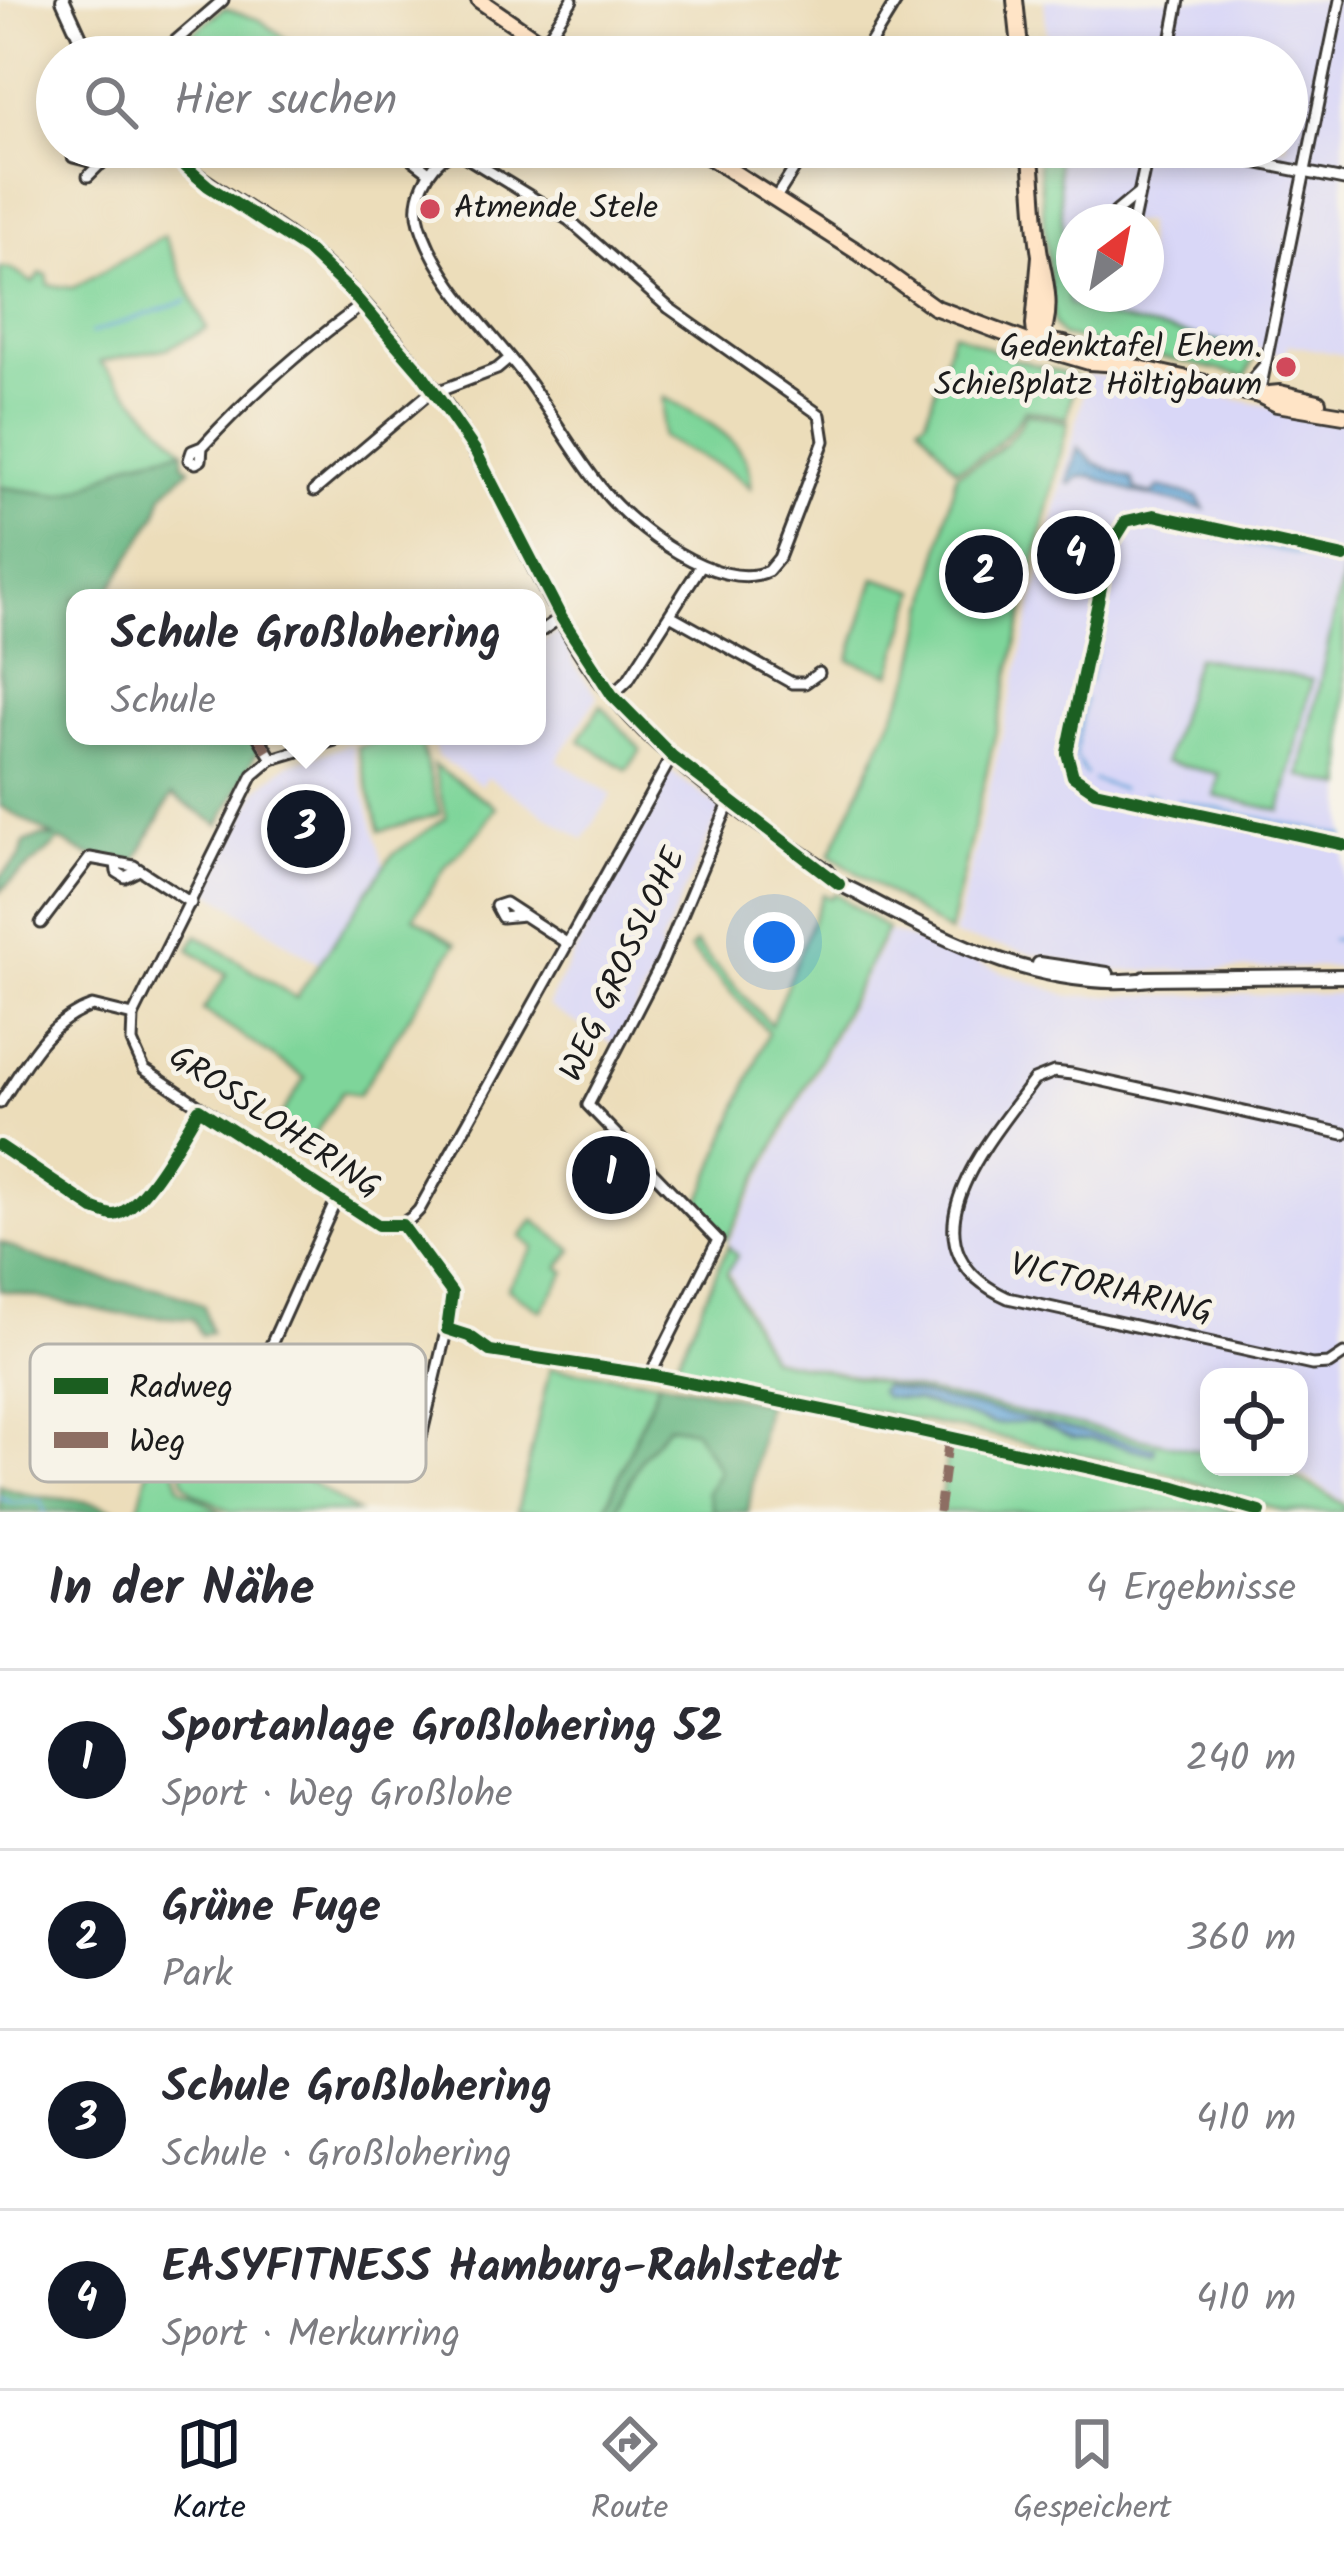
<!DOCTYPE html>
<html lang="de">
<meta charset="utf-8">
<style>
:root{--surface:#fff;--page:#f2f2f3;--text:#2b2b33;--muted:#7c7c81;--line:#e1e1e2;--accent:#111827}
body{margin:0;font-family:Kalam,sans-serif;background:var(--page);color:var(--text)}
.controls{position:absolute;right:36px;bottom:36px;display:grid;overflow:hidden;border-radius:24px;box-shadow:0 6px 18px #0003}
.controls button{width:108px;height:108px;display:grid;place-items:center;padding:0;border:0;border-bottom:3px solid var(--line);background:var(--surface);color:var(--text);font:60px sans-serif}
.compass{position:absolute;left:1056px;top:204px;width:108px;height:108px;border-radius:50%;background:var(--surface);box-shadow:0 6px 18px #0003;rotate:32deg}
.you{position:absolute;left:774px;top:942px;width:42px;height:42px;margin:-30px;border:9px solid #fff;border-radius:50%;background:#1a73e8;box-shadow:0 0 0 18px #1a73e833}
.badge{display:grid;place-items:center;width:78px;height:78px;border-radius:50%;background:var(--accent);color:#fff;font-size:39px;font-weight:700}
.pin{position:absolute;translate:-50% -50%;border:6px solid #fff;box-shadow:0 3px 12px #0006}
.popup{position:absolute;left:66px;top:589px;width:480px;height:156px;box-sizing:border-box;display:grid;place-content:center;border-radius:24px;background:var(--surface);filter:drop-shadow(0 3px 9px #0005);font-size:39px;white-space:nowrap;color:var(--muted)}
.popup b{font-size:45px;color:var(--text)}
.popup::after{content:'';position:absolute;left:50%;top:100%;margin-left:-24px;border:24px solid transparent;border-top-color:var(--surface)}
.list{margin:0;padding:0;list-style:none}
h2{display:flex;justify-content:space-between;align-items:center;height:156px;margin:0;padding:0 48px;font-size:51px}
h2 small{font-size:39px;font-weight:400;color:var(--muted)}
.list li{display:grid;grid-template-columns:78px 1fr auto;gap:36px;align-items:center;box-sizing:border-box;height:180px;padding:0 48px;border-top:3px solid var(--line)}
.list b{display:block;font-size:45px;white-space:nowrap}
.list p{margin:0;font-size:39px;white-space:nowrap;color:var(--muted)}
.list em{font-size:39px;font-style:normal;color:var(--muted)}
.icon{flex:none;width:66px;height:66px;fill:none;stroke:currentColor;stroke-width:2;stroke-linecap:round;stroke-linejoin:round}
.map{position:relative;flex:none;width:1344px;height:1512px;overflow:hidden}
.search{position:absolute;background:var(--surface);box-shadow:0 6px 18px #0003;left:36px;right:36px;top:36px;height:132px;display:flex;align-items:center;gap:30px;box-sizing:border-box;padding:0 42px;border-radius:66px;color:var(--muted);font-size:45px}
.sheet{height:876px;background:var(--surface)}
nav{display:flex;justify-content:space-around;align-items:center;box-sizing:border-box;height:168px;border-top:3px solid var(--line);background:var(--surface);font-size:33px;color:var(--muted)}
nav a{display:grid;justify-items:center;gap:6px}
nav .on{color:var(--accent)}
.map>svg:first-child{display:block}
</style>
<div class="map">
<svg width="1344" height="1512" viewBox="0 0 1344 1512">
<rect width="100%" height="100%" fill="#f7f3e8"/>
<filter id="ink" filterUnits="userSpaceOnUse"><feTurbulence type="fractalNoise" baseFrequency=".00833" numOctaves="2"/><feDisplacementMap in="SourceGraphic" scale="24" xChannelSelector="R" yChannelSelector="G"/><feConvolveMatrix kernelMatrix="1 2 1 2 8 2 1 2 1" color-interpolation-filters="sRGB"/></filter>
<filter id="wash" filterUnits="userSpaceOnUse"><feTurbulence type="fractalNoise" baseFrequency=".004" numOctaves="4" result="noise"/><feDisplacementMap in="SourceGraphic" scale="48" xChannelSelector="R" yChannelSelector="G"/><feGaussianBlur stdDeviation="2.7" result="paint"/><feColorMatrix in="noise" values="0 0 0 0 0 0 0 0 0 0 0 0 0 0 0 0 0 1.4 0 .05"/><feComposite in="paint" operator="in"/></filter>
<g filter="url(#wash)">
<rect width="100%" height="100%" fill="#ecddba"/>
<g fill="#d9d7f7" fill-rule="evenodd">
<path d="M1044 0H1344V355L1288 344 1285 355 1099 316 1069 304 1057 147H1287V57H1049ZM1074 222H1146V294H1074Z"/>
<polygon points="1088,374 1195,391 1344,422 1344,967 1111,971 954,936"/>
<polygon points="557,633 564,638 576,668 598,696 557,760 612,795 583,839 487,777 481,785 438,757 431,736 537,736 537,644"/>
<polygon points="351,744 384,867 319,964 208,890 257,791 266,782 287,765"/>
<polygon points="669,770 721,809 660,946 661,960 617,1046 547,1006"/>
<polygon points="889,931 1070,996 1344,994 1344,1502 1306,1477 1266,1467 1299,1467 1299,1377 1209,1377 1209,1452 771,1356 729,1271 739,1256 728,1243"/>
</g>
<g fill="#7ed59a" stroke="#4d785b" stroke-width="3">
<polygon points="224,8 260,20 311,57 256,57 237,44 227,57 163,57"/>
<polygon points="1037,147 1056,147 1069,304 1099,316 1246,347 1255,356 1246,376 1062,336 1054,324"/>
<polygon points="164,236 207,329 168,348 100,362 184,450 132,461 82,489 59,495 0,487 0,268 11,269 33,283 41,273 47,275 49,285 73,288"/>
<path d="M953 332 1014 359 1076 376 1067 418 1025 409C1007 439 987 456 956 469L919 423 926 419Z"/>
<path d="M664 397C697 415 758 443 750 488 731 467 691 455 662 437Z"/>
<path d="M1026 413 1068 422 949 933 830 855 913 673 956 474C986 460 1012 445 1026 413Z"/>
<polygon points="1344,569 1344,787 1300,776"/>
<polygon points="875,578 917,591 891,674 849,660"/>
<polygon points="1196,657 1312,680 1281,811 1215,796 1219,774 1165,762"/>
<polygon points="601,705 641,750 627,770 579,740"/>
<polygon points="399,736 419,736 440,814 380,831 357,747"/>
<polygon points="433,765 496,807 481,830 446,866 414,917 456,944 358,1096 343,1091 302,1154 270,1133 305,1078 203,1010 227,974 189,949 197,935 296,998 392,855 446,817"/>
<polygon points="835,893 887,929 727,1239 698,1207 768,1032 690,949 695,943 771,1025 823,894 830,898"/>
<polygon points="534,1220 573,1250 559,1267 566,1272 541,1311 507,1288 534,1248 521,1237"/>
<path d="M728 1246 737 1256 727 1273 770 1358 1199 1451 1209 1454V1467C1273 1467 1291 1470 1344 1505V1512H1285L1165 1473 674 1368Z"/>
<polygon points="550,1368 659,1381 604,1512 517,1512"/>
<polygon points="185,1400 357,1512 232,1512 194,1492 185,1483 182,1473 189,1440"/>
<polygon points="668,1425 694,1430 721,1472 707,1492 714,1512 615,1512 641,1459"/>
<path d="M179 1429 176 1473 180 1487 222 1512H137C146 1480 149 1447 179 1429Z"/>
<polygon points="949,1440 1187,1494 1239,1512 939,1512"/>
</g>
<g fill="#66b682" stroke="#41694f" stroke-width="3">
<path d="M184 450 183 463 190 468 163 494 156 516 105 598H75V736H252L262 743 219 825 172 795 136 861 87 855 60 840C40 861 19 871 0 892V877L20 857 24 843 41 836 56 838 0 806V487L59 495 82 489 132 461Z"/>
<path d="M0 1242C32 1258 67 1270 102 1278 138 1286 171 1287 204 1306L211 1333 201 1335 193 1319 119 1314 0 1290Z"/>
<polygon points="659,1381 766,1403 748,1512 714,1512 707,1492 720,1471 694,1430 668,1425 641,1459 615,1512 604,1512"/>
<path d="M0 1485C37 1504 82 1493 120 1512H0Z"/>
</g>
<g fill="#64a6d8" stroke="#40617a" stroke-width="3">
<polygon points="1078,447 1094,463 1132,479 1136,490 1152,494 1160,487 1198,497 1205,509 1132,492 1091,476 1079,477 1071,484 1068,482"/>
<polygon points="883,1386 1155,1448 1153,1454 1094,1439 1074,1438 1035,1422 994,1424 915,1400 885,1397 879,1391"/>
</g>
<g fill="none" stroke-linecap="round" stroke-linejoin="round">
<g stroke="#64a6d8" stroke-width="3">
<polyline points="91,333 187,301"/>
<polyline points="1134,527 1156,524 1191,532"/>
<polyline points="1211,536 1226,539"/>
<polyline points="1248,544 1329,561"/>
<polyline points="1102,621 1116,556 1128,531"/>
<polyline points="1089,682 1101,629"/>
<polyline points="1085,699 1075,755 1086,775"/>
<polyline points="1093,780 1121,789"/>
<polyline points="1144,793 1156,796"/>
<polyline points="1177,800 1344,836"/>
<polyline points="1331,940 1344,939"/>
<polyline points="0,1498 13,1503 41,1501 45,1512"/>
</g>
</g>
</g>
<g filter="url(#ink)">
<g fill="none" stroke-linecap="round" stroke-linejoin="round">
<defs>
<g id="minor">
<polyline points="543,45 572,0"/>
<polyline points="157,57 223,0"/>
<polyline points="520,57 535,39"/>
<polyline points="862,57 897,0"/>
<polyline points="1168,57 1179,0"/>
<polyline points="396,147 429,172"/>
<polyline points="1179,147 1344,180"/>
<path d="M450 153 461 154 569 220 669 308 820 415 824 441 779 558 768 571C720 594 632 527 603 490 572 452 549 408 519 369 485 326 436 278 420 224 412 198 427 167 450 153Z"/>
<polyline points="73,157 101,164"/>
<polyline points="88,176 117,147"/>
<polyline points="775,199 808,147"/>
<polyline points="1112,222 1116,212 1139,193"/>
<polyline points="1133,222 1149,147"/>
<polyline points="1236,390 1251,381 1263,367"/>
<polyline points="1259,395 1340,0"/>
<path d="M202 447 201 460 196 463 189 460 192 451 202 447C252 392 303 348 362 305"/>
<polyline points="314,491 426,396 497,369 510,358"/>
<polyline points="1344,557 1154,515 1126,521 1109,548 1067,753 1073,776 1095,791 1344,845"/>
<polyline points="670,615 792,683 805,683 819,673"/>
<polyline points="537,634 561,617"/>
<polyline points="612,695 628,680 700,567"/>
<polyline points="258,736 272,759"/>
<path d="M348 736 272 759 253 775 133 1016 132 1042 144 1069 378 1225C396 1227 407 1224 419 1210L672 756"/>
<polyline points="116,863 117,872 125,877 139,870"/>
<polyline points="523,915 502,917 496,906 505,903 568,944"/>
<polyline points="41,923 90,858 134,866 191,903"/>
<path d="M0 1103C26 1064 46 1022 92 1006L133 1016"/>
<path d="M1344 1134 1072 1074 1054 1072 1034 1080C988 1142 894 1246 1008 1298L1312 1365 1329 1364 1344 1354"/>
<path d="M0 1146 94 1209C97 1210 110 1215 113 1215 141 1214 184 1132 199 1109"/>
<path d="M337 1198 270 1347 268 1363 279 1375 389 1447C405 1452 412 1452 421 1437L453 1302 447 1283 402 1225"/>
<polyline points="650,1375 718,1240 588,1105 662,962 730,801"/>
</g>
<g id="tertiary">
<polyline points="63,0 89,57"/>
<path d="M163 147C208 190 263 214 310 252 351 286 387 331 421 372 494 462 526 569 588 663 647 751 741 812 827 871L832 879C843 887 854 890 865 897 954 945 1048 992 1151 979"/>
<polyline points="1039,964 1107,974"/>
<polyline points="1145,978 1344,976"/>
</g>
<g id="secondary">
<polyline points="479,0 562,57"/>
<polyline points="1015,0 1021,57"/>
<polyline points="694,147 858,252 934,307 1052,351 1089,362 1121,364"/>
<path d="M1030 147C1034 182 1034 220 1040 255 1046 283 1054 313 1039 341"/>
<polyline points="1040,256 1034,325 1035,335 1043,344"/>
<polyline points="1041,341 1064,344 1121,364 1259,395 1277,404 1344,415"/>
<polyline points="1259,395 1280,393 1318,402"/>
</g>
</defs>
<use href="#minor" stroke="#3b3934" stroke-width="15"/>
<use href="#tertiary" stroke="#3b3934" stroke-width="18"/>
<use href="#secondary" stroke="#3b3934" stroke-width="20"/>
<use href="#minor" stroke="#fff" stroke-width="9"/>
<use href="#tertiary" stroke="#fff" stroke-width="12"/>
<use href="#secondary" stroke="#ffe4c6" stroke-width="14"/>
<g stroke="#8d6e63" stroke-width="9" stroke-dasharray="18 9" stroke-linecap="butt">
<polyline points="258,736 272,759"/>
<polyline points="939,1512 949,1437"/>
</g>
<defs>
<g id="cycleway">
<polyline points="163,147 208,186 307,250 352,293 422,374 476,452 561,617 612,695 672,756 839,884"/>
<polyline points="1344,557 1154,515 1126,521 1109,548 1067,753 1073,776 1095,791 1344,845"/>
<path d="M0 1146 94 1209C97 1210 110 1215 113 1215 141 1214 184 1132 199 1109L378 1225H402L452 1293 447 1329 469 1336 490 1351 650 1375 857 1417 1172 1486 1260 1512"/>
</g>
</defs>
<use href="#cycleway" stroke="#f7f3e8" stroke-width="20"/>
<use href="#cycleway" stroke="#1b5e20" stroke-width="12"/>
</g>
</g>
<g fill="#d1495b" stroke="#f7f3e8" stroke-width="4.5">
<circle cx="430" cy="209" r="12"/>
<circle cx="1286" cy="367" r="12"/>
</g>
<g text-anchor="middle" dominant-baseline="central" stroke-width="10" stroke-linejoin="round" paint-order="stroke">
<g font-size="33" fill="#1c1c1c" stroke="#f7f3e8" text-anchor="start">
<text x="454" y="209">Atmende Stele</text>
<text x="1262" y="348" text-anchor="end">Gedenktafel Ehem.<tspan x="1262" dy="38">Schießplatz Höltigbaum</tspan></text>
</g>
<g font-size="33" fill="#1c1c1c" stroke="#f7f3e8">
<text transform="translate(624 965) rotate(-65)">WEG GROSSLOHE</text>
<text transform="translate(274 1123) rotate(34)">GROSSLOHERING</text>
<text transform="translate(1111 1290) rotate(14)">VICTORIARING</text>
</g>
</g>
<rect x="30" y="1344" width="396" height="138" rx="18" fill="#f7f3e8" stroke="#b5b2ab" stroke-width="3"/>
<rect x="54" y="1378" width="54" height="16" fill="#1b5e20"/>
<rect x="54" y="1432" width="54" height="16" fill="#8d6e63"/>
<g font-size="33" fill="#1c1c1c">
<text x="129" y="1398">Radweg</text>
<text x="129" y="1452">Weg</text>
</g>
</svg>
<div class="controls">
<button><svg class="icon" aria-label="locate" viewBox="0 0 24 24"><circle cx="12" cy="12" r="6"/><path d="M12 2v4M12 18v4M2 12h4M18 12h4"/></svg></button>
</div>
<svg class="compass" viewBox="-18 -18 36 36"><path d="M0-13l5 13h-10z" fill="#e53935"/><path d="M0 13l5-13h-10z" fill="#7c7c81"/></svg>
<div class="you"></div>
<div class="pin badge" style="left:611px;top:1175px">1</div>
<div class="pin badge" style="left:984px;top:574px">2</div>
<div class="pin badge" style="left:306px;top:829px">3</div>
<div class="popup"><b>Schule Großlohering</b>Schule</div>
<div class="pin badge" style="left:1076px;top:555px">4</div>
<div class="search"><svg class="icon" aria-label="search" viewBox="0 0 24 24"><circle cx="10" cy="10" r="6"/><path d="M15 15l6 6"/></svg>Hier suchen</div>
</div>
<section class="sheet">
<h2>In der Nähe<small>4 Ergebnisse</small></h2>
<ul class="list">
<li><span class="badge">1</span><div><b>Sportanlage Großlohering 52</b><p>Sport · Weg Großlohe</p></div><em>240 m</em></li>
<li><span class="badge">2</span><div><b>Grüne Fuge</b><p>Park</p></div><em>360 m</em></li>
<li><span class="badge">3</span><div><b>Schule Großlohering</b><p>Schule · Großlohering</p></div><em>410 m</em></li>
<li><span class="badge">4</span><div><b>EASYFITNESS Hamburg-Rahlstedt</b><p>Sport · Merkurring</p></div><em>410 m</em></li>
</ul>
</section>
<nav>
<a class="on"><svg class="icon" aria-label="map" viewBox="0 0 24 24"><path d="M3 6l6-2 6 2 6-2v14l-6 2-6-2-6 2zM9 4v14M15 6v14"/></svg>Karte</a>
<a><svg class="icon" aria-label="directions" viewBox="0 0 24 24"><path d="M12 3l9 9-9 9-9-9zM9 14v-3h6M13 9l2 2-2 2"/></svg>Route</a>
<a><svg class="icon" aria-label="saved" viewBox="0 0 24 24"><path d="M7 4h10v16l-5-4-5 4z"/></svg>Gespeichert</a>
</nav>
